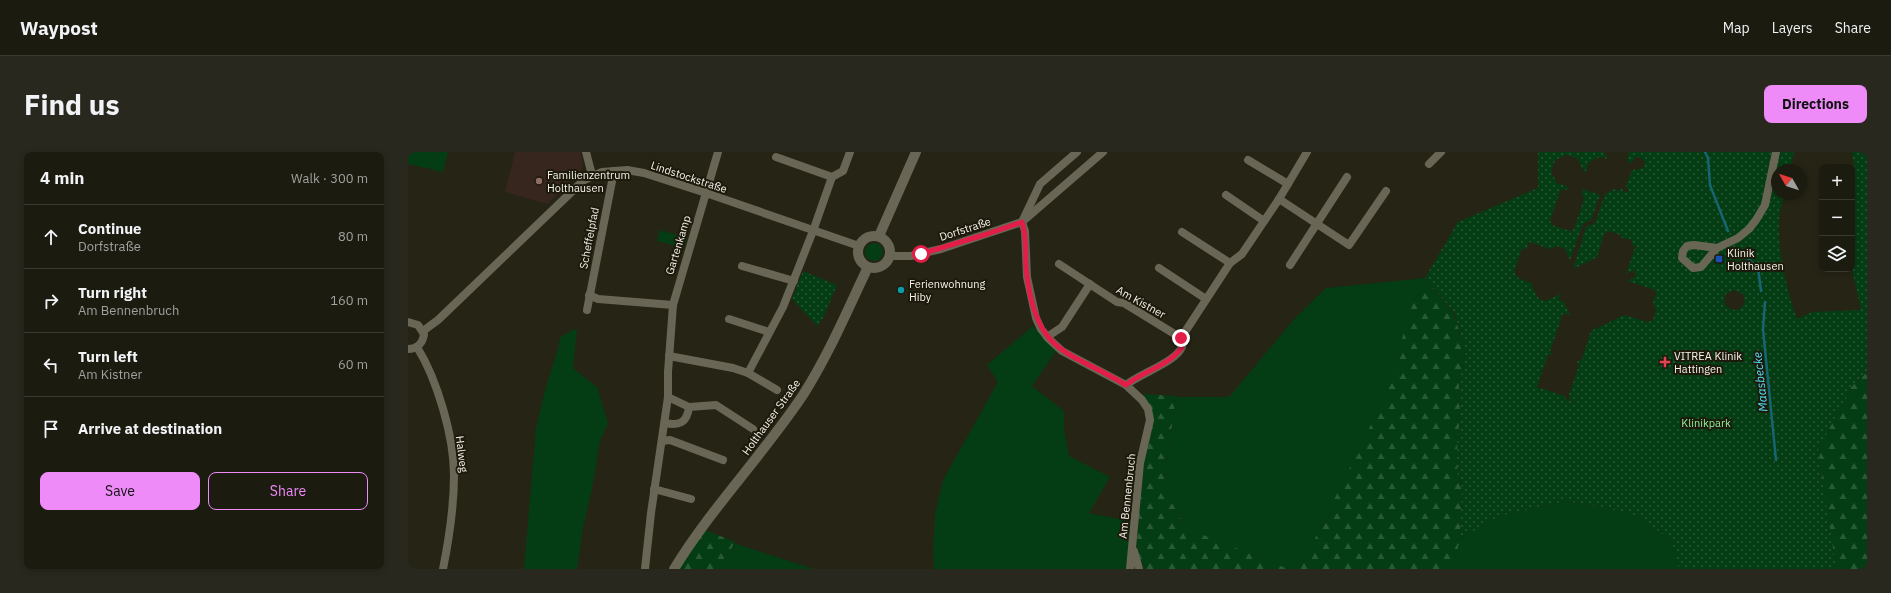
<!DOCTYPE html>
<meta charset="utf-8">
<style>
:root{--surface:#1c1b10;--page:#29281e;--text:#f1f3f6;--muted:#a0a19f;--line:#3a3930;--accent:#ee8bf8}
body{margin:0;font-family:"IBM Plex Sans",sans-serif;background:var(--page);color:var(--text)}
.controls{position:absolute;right:12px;top:12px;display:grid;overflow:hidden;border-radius:8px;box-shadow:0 2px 6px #0003}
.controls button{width:36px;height:36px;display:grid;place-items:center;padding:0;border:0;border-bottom:1px solid var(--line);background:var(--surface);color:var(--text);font:20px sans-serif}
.compass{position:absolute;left:1363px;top:12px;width:36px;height:36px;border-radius:50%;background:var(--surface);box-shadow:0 2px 6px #0003;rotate:309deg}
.stop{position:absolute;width:12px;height:12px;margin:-9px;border:3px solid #e11d48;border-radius:50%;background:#fff}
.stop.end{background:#e11d48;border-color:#fff;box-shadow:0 1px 4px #0008}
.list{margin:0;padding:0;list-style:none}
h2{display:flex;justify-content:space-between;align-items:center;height:52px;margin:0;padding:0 16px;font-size:17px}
h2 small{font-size:13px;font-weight:400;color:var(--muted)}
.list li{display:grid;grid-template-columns:26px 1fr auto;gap:12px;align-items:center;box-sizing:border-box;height:64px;padding:0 16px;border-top:1px solid var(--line)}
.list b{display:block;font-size:15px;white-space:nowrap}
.list p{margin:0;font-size:13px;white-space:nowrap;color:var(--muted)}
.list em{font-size:13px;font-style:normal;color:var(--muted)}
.actions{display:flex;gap:8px;padding:12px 16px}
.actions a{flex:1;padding:9px 0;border:1px solid var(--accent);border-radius:8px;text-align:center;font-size:14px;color:var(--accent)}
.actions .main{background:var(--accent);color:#111}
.icon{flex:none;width:22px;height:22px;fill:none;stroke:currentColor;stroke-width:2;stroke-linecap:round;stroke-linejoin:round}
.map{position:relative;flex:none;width:1459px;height:417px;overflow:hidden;border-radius:8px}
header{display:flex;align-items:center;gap:24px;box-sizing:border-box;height:56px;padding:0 20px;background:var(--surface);border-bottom:1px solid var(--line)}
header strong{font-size:19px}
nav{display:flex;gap:22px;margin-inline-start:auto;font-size:14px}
.intro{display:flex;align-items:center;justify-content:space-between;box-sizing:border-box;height:96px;padding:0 24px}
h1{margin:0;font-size:28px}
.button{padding:10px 18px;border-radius:8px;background:var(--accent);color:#111;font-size:14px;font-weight:700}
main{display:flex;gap:24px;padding:0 24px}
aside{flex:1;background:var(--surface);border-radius:8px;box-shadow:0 2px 6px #0003}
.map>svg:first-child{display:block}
</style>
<header>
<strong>Waypost</strong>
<nav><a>Map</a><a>Layers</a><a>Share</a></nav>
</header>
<div class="intro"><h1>Find us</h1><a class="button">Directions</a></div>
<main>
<aside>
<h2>4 min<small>Walk · 300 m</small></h2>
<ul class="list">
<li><svg class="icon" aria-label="ahead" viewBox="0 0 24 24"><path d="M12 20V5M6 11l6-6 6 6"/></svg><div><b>Continue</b><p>Dorfstraße</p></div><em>80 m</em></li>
<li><svg class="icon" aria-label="right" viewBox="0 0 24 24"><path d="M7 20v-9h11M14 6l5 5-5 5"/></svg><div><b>Turn right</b><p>Am Bennenbruch</p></div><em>160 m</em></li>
<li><svg class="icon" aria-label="left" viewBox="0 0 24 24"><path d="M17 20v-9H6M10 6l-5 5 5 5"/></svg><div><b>Turn left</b><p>Am Kistner</p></div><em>60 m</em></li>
<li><svg class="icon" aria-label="arrive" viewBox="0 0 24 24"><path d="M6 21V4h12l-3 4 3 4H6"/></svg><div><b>Arrive at destination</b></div></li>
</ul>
<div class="actions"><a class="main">Save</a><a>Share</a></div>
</aside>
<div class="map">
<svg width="1459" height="417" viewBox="0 0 1459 417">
<defs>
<pattern id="forest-firs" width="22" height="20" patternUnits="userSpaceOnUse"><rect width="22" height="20" fill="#043d14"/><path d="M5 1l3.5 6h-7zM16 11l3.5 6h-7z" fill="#295a36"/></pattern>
<pattern id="park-dots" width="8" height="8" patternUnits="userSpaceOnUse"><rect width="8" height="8" fill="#043d14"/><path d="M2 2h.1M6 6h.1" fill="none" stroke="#295a36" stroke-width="1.8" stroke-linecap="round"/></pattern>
</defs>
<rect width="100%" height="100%" fill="#262415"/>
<polygon fill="#37261e" points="107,0 172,0 175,13 173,19 139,52 97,40"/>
<g fill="#043d14">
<polygon points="0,0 40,0 35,20 0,12"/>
<polygon points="252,78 279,86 276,96 249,89"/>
<circle cx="466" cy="100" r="9"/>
<polygon points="1017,126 998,168 991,204 980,239 892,417 880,417 779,377 762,347 758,317 768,245 821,245 888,165 918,136"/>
<polygon points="625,174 648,199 624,234 656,259 656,277 661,304 702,325 681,361 725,370 719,417 526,417 525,398 527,362 535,328 590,230 579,213"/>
<polygon points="169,176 165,216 189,235 200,271 192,289 184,337 175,375 169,417 116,417 128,276 137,238 150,197 152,185"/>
<polygon points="1157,349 1195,355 1231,365 1264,389 1271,417 1044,417 1052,387 1091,364"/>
<polygon points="327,391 338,395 406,417 312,417"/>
</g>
<g fill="url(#forest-firs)">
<polygon points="1017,126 1045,160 1058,199 1051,234 1052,261 1049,302 1050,325 1054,336 1052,387 1045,417 892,417 980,238 991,203 998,167"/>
<polygon points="1459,220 1459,417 1428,417 1410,298 1443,235"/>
<polygon points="735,242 768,244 758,316 762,347 778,376 880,417 736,417 729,398 729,389 733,333 743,256"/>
<polygon points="297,378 327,390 312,417 271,417"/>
</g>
<g fill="url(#park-dots)" fill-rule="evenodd">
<path d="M1130 0H1195L1199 4 1198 7 1192 5 1181 10 1177 21 1169 6 1158 3 1147 8 1143 20 1149 31 1160 35 1159 38 1155 37 1152 39 1142 69 1144 73 1162 79 1166 77 1176 47 1174 42 1175 37 1192 43 1183 68 1175 72 1162 108 1157 97 1149 94 1142 97 1121 90 1118 98 1114 96 1106 120 1110 126 1125 132 1124 135 1131 147 1138 149 1152 142 1151 148 1156 150 1162 163 1155 161 1142 199 1144 202 1140 203 1129 235 1157 244 1159 249H1162L1161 243 1171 214 1169 210 1174 207 1183 179 1216 163 1240 170 1245 168 1248 158 1245 151 1248 141 1247 138 1220 129 1228 124 1225 118 1218 122 1227 95 1224 93V88L1214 86 1212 83 1201 79 1196 82 1189 105 1165 117 1178 75 1187 71 1197 42 1207 37 1211 39 1213 35 1216 41 1220 39 1218 33 1224 18 1233 17 1237 12 1234 6 1228 5 1222 12 1219 7 1221 0H1386L1382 18H1369V42H1377C1375 48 1373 54 1372 60 1367 89 1379 139 1389 167L1404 160 1453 158 1444 117V41L1447 18 1444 0H1459V220L1443 235 1410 298 1428 417H1271L1264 389 1231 365 1195 355 1157 349 1091 364 1052 387 1054 335 1050 324 1049 301 1052 261 1051 234 1058 200 1046 160 1017 126 1050 70 1130 36ZM1326 138 1335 142 1337 150 1332 157 1326 158 1318 154 1316 149 1318 142Z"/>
<polygon points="395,119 429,133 416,164 409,174 384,147"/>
</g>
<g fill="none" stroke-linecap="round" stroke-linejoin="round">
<g stroke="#166572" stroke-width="2.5">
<polyline points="1297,0 1300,6 1302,33 1320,79"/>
<polyline points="1330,97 1350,116 1353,139"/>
<polyline points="1357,150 1355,177 1368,308"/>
</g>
<g stroke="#696656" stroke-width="8">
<polyline points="178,0 184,23"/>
<polyline points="669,0 632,32 614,70 617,79 619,125 628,166 633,177 641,187 654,199 718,233 734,248 740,257 742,268 732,311 722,417"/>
<polyline points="368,5 424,25"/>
<polyline points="840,8 880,32"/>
<polyline points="1021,12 1033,0"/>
<polyline points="818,43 856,69"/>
<polyline points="871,47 941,93 978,39"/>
<polyline points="774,80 822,111"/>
<polyline points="1309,96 1286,93 1279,94 1275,99 1274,106 1285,116 1293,115 1309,96 1330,86 1341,77 1348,68 1357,53 1368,0"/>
<polyline points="482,104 503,104 533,97 614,70 695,0"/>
<polyline points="651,112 709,150 716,151 773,186"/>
<polyline points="882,113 939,25"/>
<polyline points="334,114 386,129"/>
<polyline points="751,116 798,147"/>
<polyline points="181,143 190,147 265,153"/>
<polyline points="179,158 206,19"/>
<polyline points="321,167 361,180"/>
<path d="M0 170 10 173 16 182C15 191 9 197 0 197"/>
<polyline points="15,179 30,168 176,28 194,20 219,18 236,21 298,41 451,94"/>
<polyline points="639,185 654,175 682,132"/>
<path d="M9 195C29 227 46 285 46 323 46 354 41 387 35 417"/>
<polyline points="261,204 325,216 340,221 375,155 405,79 424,25 435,19 442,0"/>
<polyline points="340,221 369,238"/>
<path d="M718 233C731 222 768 210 774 195 775 192 774 189 773 186L822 111 834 102 871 47 899 0"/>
<polyline points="281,255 308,253 345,277"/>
<path d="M257 271C271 274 279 271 281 255L260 245"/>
<polyline points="254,289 262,288 315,308"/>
<polyline points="246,337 283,347"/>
<polyline points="726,399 731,417"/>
<polyline points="237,417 243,361 260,245 260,220 265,153 310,0"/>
</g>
<g stroke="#696656" stroke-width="10">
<circle cx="466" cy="100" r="16"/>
<polyline points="471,84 508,0"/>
<path d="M266 417C304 355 355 303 395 243 421 202 439 159 460 115"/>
</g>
</g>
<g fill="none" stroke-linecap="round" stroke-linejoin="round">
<path stroke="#e11d48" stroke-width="5" d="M513 102 579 82 614 70C620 87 616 106 619 124 629 203 660 198 718 233 735 219 761 214 774 195L773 186"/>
</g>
<circle fill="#8d6e63" stroke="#1d1a0c" stroke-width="1.5" cx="131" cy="29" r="4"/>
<rect fill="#1a4fb4" stroke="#1d1a0c" stroke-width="1.5" x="1307" y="103" width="8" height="8" rx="2"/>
<circle fill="#0f9aa8" stroke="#1d1a0c" stroke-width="1.5" cx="493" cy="138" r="4"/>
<path fill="#e0444e" stroke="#1d1a0c" stroke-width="1.5" d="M1255 204h4v4h4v4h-4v4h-4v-4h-4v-4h4z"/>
<g text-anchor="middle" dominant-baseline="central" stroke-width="4" stroke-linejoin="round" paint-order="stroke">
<g font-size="11" fill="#f5f3ea" stroke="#1d1a0c" text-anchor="start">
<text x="139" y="23">Familienzentrum<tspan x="139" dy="13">Holthausen</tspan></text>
<text x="1319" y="101">Klinik<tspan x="1319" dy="13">Holthausen</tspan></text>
<text x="501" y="132">Ferienwohnung<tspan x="501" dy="13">Hiby</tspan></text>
<text x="1266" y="204">VITREA Klinik<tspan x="1266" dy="13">Hattingen</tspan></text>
</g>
<g font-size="11" fill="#f5f3ea" stroke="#1d1a0c">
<text transform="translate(281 25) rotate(18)">Lindstockstraße</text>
<text transform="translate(557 77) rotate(-18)">Dorfstraße</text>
<text transform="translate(181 86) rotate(-79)">Scheffelpfad</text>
<text transform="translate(270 93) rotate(-73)">Gartenkamp</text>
<text transform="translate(733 150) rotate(29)">Am Kistner</text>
<text transform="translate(363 265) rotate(-54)">Holthauser Straße</text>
<text transform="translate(54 302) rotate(83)">Halweg</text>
<text transform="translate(719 344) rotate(-84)">Am Bennenbruch</text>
</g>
<g font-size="11" fill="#8cf39b" stroke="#1d1a0c">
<text x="1298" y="271">Klinikpark</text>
</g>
<g font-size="12" font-style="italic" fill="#53e0f8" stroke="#1d1a0c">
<text transform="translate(1352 230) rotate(-96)">Maasbecke</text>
</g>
</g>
</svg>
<div class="controls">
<button>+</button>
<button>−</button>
<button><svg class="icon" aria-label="layers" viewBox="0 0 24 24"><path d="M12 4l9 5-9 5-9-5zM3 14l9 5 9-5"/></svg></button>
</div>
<svg class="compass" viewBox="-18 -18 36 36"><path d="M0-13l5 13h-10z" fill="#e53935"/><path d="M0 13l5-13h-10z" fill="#a0a19f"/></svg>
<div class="stop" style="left:513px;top:102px"></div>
<div class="stop end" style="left:773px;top:186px"></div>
</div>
</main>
